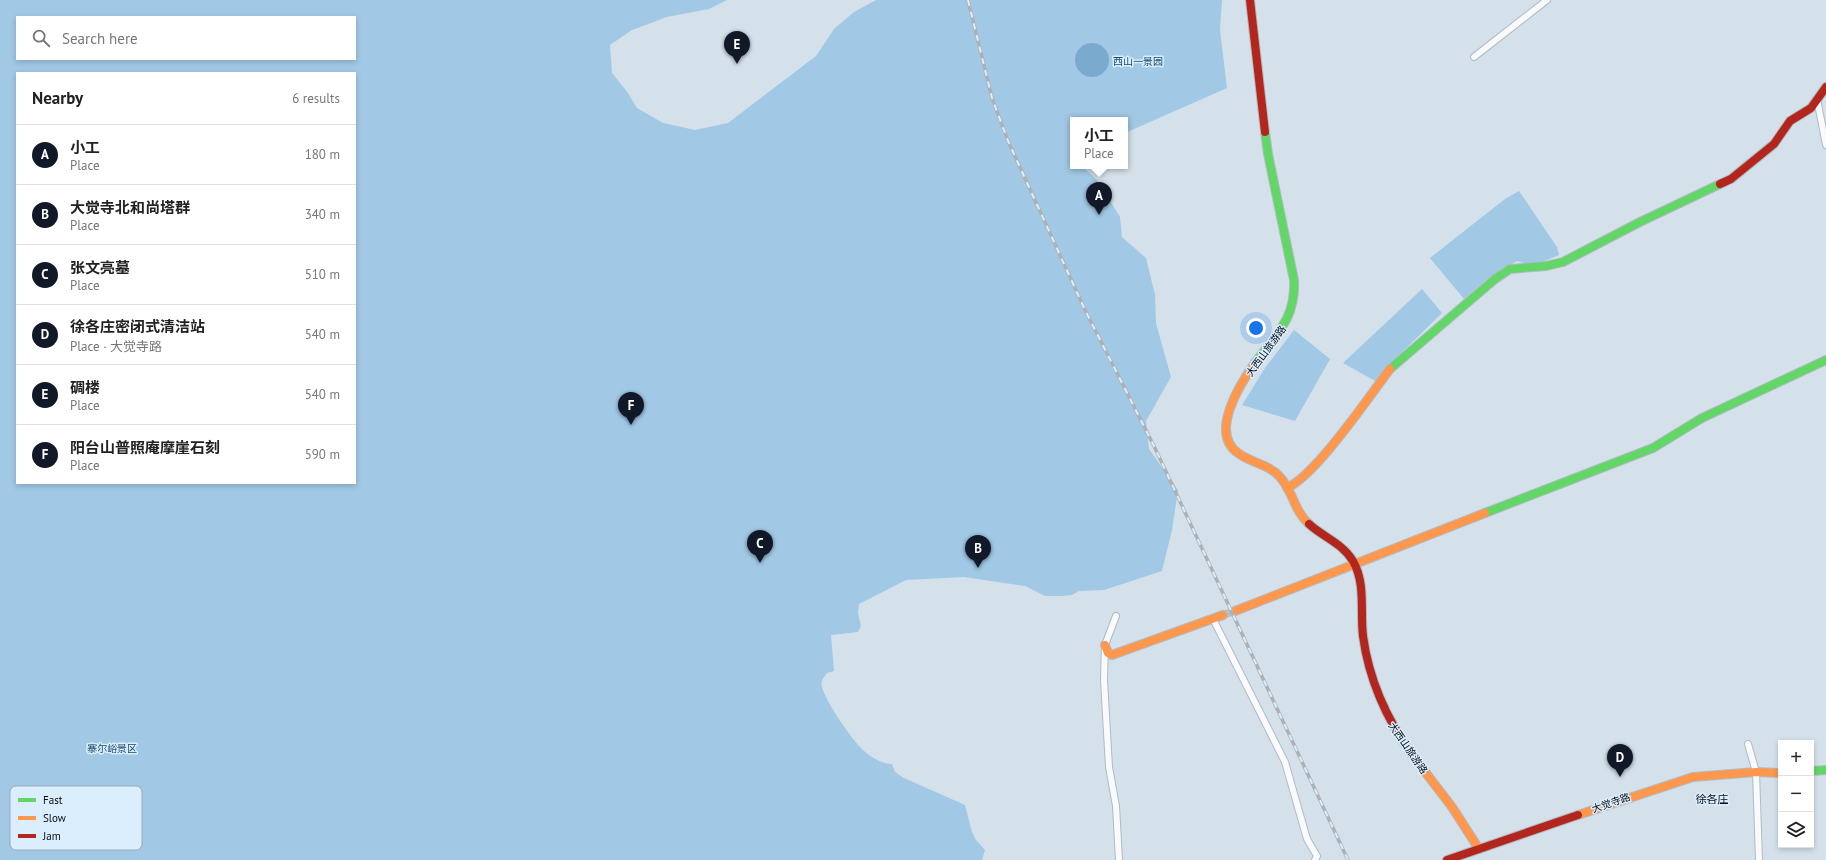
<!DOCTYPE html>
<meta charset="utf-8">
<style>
:root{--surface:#fff;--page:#f2f2f2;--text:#222;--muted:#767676;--line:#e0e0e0;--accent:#111827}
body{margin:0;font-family:"PT Sans","Noto Sans SC",sans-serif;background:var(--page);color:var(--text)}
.controls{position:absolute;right:12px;bottom:12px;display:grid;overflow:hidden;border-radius:0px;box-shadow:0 2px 6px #0003}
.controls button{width:36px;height:36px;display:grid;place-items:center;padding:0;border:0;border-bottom:1px solid var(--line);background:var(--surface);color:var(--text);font:20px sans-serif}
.you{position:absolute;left:1256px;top:328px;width:14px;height:14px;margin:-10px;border:3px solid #fff;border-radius:50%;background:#1a73e8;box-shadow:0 0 0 6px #1a73e833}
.badge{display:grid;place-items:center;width:26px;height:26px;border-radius:50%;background:var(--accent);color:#fff;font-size:13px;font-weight:700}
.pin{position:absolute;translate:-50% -33px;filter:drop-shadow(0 1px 2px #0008)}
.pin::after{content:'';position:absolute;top:21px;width:14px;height:12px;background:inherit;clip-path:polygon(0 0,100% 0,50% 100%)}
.popup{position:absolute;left:1070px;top:117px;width:58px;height:52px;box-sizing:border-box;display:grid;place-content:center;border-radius:0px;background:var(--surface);filter:drop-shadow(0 1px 3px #0005);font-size:13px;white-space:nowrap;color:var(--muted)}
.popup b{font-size:15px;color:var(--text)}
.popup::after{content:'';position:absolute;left:50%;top:100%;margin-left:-8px;border:8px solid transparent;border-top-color:var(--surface)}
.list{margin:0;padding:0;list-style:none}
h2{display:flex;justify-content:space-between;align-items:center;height:52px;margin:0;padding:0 16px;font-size:17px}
h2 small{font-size:13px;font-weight:400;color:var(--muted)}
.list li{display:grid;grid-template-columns:26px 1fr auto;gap:12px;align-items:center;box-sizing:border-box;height:60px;padding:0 16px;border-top:1px solid var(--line)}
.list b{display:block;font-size:15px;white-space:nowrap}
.list p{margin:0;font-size:13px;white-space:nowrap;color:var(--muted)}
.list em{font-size:13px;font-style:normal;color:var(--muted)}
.icon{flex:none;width:22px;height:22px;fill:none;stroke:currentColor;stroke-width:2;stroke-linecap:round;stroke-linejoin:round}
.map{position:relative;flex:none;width:1826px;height:860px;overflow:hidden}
.search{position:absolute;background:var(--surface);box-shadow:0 2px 6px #0003;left:16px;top:16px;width:340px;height:44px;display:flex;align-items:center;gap:10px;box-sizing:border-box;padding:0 14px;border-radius:0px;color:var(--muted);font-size:15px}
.panel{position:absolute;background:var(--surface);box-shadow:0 2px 6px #0003;left:16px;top:72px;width:340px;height:412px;border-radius:0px}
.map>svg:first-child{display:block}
</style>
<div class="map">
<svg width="1826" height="860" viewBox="0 0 1826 860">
<rect width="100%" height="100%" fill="#d4e1eb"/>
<g fill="#a1c8e5" fill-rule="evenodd">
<path d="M0 0H727L709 9 667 17 632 30 610 45 612 73 628 93 637 108 663 123 695 130 728 123 816 56 834 29 854 12 876 0H1222L1220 30 1227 88 1125 133V120H1073V166H1082L1097 180 1120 217 1122 237 1146 258 1155 295 1156 323 1171 377 1146 421 1149 449 1178 490 1172 530 1162 571 1104 590 1079 591 1072 595 1061 596H1045L1025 586 964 577 906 580 859 604 858 613 861 626 858 632 831 635 834 671 827 673C824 677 820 682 822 687 826 702 849 735 860 747 867 755 881 764 892 764L895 772 904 778 965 805 972 832 976 840 985 850 982 860H0ZM17 17H355V59H17ZM17 73H355V483H17Z"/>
<polygon points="1519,191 1557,247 1559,255 1533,266 1517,261 1491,276 1464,299 1430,258 1505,199"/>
<polygon points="1422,289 1442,313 1384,370 1377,382 1343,363"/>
<polygon points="1294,330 1330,359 1295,421 1242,405 1265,368"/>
</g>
<circle fill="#7aaace" cx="1092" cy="60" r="17"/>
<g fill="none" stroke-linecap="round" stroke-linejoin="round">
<polyline stroke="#b5c1ca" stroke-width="8" stroke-dasharray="8 4" stroke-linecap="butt" points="1223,615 1235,611"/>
<defs>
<g id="street">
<polyline points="1474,57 1547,0"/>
<polyline points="1817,99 1826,145"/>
<polyline points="1116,616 1105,645 1104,680 1109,767 1116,806 1119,860"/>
<polyline points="1213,619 1285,762 1307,839 1317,856 1315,860"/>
<polyline points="1748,744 1756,772 1759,860"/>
</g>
<g id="fast">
<path d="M1255 363C1276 334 1296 319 1294 280L1268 154 1265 132"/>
<polyline points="1390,369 1495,279 1510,269 1546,266 1563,262 1640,222 1720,184"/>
<polyline points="1485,513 1653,448 1702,418 1826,360"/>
<polyline points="1811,771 1826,770"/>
</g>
<g id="slow">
<path d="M1255 363C1240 384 1209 433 1238 453 1251 463 1269 464 1280 477 1293 491 1294 511 1309 524"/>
<path d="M1287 488C1316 475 1368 398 1390 369"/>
<polyline points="1235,611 1485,513"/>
<polyline points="1105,645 1108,653 1112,655 1223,615"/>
<polyline points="1413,756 1452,807 1479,849"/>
<polyline points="1578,815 1693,777 1756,772 1781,773"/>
</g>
<g id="jam">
<polyline points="1250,0 1265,132"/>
<polyline points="1720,184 1731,179 1774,144 1790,121 1811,108 1826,87"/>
<path d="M1309 524C1323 537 1342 543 1353 561 1366 584 1360 611 1363 636 1369 681 1387 720 1413 756"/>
<polyline points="1447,860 1578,815"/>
</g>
</defs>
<use href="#street" stroke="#b1bbc3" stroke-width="8"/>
<use href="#fast" stroke="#b1bbc3" stroke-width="10"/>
<use href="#slow" stroke="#b1bbc3" stroke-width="10"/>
<use href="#jam" stroke="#b1bbc3" stroke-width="10"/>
<use href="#street" stroke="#f9fafc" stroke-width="6"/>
<use href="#fast" stroke="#63d668" stroke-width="8"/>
<use href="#slow" stroke="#ff974d" stroke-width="8"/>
<use href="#jam" stroke="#b3261e" stroke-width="8"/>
<defs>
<polyline id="rail" points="968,0 992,98 1008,141 1085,310 1154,446 1348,860"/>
</defs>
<use href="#rail" stroke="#aeb1b4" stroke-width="3.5"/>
<use href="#rail" stroke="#dbeefe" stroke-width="2" stroke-dasharray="6" stroke-linecap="butt"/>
</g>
<g text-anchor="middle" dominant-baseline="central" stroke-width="3" stroke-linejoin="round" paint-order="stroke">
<g font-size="10" fill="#194a6a" stroke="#dbeefe">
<text x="1138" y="61">西山一景园</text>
<text x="112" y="748">寨尔峪景区</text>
</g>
<g font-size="10" fill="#050c12" stroke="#dbeefe">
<text transform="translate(1266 351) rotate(-54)">大西山旅游路</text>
<text transform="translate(1408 748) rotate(55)">大西山旅游路</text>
<text transform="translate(1611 803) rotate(-19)">大觉寺路</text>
</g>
<g font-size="11" fill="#050c12" stroke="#dbeefe">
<text x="1712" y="799">徐各庄</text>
</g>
</g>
<rect x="10" y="786" width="132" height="64" rx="6" fill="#dbeefe" stroke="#9baab7" stroke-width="1"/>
<rect x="18" y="798" width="18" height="4" fill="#63d668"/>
<rect x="18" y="816" width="18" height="4" fill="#ff974d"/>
<rect x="18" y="834" width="18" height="4" fill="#b3261e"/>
<g font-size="11" fill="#050c12">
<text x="43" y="804">Fast</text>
<text x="43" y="822">Slow</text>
<text x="43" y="840">Jam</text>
</g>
</svg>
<div class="controls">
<button>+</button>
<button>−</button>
<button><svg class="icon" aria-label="layers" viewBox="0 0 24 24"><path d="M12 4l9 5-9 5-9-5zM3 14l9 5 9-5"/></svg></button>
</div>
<div class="you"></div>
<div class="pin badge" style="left:1099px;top:215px">A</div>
<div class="popup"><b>小工</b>Place</div>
<div class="pin badge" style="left:978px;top:568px">B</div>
<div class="pin badge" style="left:760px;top:563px">C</div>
<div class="pin badge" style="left:1620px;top:777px">D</div>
<div class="pin badge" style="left:737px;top:64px">E</div>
<div class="pin badge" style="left:631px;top:425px">F</div>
<div class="search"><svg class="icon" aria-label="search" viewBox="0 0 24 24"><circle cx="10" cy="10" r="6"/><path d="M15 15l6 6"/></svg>Search here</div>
<section class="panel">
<h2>Nearby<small>6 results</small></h2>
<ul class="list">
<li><span class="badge">A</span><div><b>小工</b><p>Place</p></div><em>180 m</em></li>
<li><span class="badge">B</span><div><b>大觉寺北和尚塔群</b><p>Place</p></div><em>340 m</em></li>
<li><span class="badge">C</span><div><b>张文亮墓</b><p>Place</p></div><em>510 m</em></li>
<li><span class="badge">D</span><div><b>徐各庄密闭式清洁站</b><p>Place · 大觉寺路</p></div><em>540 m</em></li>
<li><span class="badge">E</span><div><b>碉楼</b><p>Place</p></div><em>540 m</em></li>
<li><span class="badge">F</span><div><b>阳台山普照庵摩崖石刻</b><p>Place</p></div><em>590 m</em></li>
</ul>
</section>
</div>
